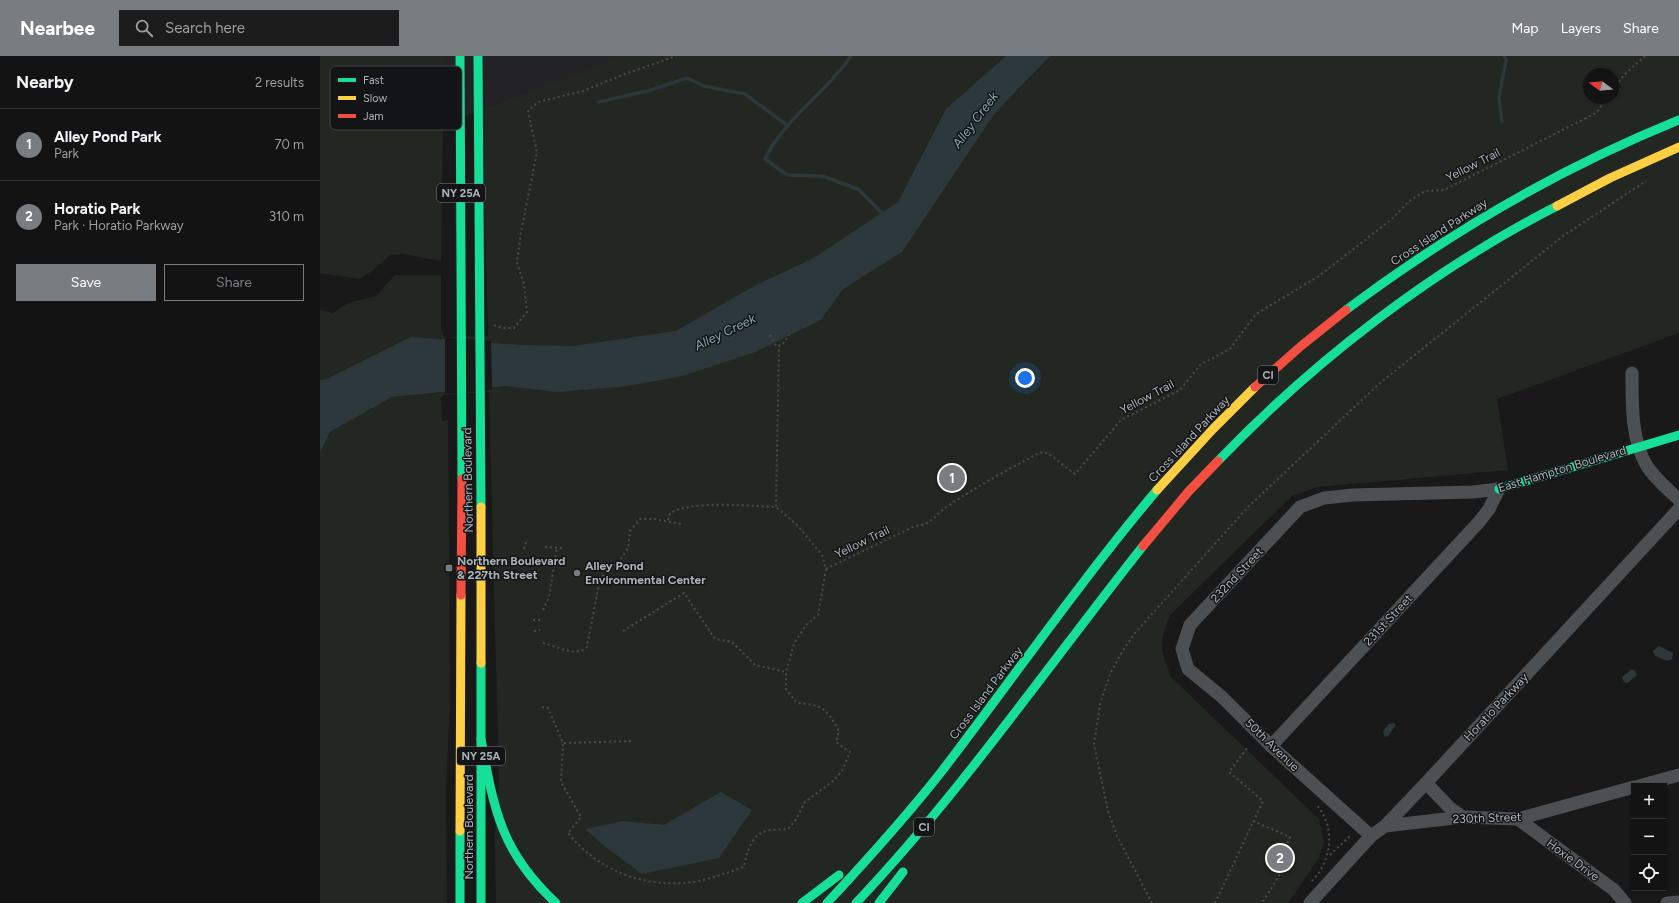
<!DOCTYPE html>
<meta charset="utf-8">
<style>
:root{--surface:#131313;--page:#1c1c1c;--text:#f1f3f6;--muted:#9d9ea0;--line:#323233;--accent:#787d82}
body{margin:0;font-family:Figtree,sans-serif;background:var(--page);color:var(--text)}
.controls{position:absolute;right:12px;bottom:12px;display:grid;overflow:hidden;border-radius:0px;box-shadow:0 1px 3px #0004}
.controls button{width:36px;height:36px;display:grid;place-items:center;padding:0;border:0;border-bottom:1px solid var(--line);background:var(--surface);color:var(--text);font:20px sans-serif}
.compass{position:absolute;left:1263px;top:12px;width:36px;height:36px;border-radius:50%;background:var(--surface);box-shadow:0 1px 3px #0004;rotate:286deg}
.you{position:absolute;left:705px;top:322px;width:14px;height:14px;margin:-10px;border:3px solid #fff;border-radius:50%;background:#1a73e8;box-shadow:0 0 0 6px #1a73e833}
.badge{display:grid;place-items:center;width:26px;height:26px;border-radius:50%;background:var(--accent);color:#fff;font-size:13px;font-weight:700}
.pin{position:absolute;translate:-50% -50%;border:2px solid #fff;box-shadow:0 1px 4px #0006}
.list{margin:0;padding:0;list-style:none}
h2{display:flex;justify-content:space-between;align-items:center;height:52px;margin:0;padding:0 16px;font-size:17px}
h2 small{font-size:13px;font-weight:400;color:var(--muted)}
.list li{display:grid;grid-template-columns:26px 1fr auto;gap:12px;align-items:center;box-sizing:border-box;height:72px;padding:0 16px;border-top:1px solid var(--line)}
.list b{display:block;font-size:15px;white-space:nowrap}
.list p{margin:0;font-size:13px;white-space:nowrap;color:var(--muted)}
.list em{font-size:13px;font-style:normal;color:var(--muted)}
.actions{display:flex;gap:8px;padding:12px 16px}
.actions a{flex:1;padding:9px 0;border:1px solid var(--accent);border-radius:0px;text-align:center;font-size:14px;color:var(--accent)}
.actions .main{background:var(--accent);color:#fff}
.icon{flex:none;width:22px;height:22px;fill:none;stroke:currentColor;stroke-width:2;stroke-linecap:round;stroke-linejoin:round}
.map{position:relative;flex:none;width:1359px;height:847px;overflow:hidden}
header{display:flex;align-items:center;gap:24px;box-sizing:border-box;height:56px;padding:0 20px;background:var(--accent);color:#fff}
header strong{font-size:19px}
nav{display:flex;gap:22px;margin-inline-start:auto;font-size:14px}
.search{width:280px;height:36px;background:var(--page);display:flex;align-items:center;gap:10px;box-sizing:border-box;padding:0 14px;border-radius:0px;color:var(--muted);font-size:15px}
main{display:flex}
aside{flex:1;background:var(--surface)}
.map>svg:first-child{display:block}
</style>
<header>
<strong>Nearbee</strong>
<div class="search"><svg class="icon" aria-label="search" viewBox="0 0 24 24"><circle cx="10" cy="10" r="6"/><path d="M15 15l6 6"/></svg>Search here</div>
<nav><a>Map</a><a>Layers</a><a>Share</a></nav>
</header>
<main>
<aside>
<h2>Nearby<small>2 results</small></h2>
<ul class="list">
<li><span class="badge">1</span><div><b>Alley Pond Park</b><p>Park</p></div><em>70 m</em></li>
<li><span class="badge">2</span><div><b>Horatio Park</b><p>Park · Horatio Parkway</p></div><em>310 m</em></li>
</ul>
<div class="actions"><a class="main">Save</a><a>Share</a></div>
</aside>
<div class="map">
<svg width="1359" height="847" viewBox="0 0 1359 847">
<rect width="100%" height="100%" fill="#191919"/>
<polygon fill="#232325" points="124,0 299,0 289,7 162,53 123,70"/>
<g fill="#222821" fill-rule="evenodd">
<polygon points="0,0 124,0 121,205 83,198 70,199 52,215 39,223 0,217"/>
<path d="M299 0H1359V277L1177 343 1188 414 997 431 972 440 850 559C838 590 840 591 851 621L999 763 1004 787 998 803 968 847H176L175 781 179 724 169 336 124 339 120 343H121L122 365 128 364 130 646 126 736 127 847H0V397L10 376 72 341 169 332 7 323 0 324V254L13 257 28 247 56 240 75 219H121V272L124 281 168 280 162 53 292 5ZM1269 18H1293V42H1269Z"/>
</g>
<g fill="#2c383b">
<polygon points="686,0 730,0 675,57 582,196 523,233 501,264 435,296 359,321 300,331 236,336 186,330 72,341 10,376 0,397 0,324 7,323 91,281 200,289 253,290 356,275 434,230 492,203 578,146 626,53"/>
<polygon points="1339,590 1353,597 1352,603 1347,605 1335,600 1333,595"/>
<polygon points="1312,613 1315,615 1317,619 1308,627 1304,626 1302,621"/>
<polygon points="1074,667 1076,669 1068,680 1065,681 1063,675 1069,668"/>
<polygon points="401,736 432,754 399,802 322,818 287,792 265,773 303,765 344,769"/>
</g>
<polygon fill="#191919" points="125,281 171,285 172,334 125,338"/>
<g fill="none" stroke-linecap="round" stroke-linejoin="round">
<g stroke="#2c383b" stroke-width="3.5">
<path d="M531 0C506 37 465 62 445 103L467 119 502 120 538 133 564 159"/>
<polyline points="279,46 331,34 367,22 384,30 425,38 468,70"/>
<polyline points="1182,65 1179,41 1186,4 1184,0"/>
</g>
<g stroke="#494b4d" stroke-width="2" stroke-dasharray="2 3" stroke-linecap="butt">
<polyline points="1293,34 1304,19 1325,0"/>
<polyline points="174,269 182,272 194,272 207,256 204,228 197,207 201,176 217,96 208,55 218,46 263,35 305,18 356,0"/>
<polyline points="450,279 456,290 462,289 469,279"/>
<path d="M348 464 350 457C374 444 427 450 456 451L459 290"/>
<polyline points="225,491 243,492"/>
<polyline points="204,493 206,486"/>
<path d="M506 513 595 470C614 468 614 459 628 450 657 430 689 413 719 397L724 396 729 398 755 418 801 364 860 334 881 308 910 293 936 258 999 220 1073 162 1088 146 1105 135 1124 134 1276 57 1287 42"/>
<polyline points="223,554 229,541 237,491"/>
<polyline points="213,564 220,564"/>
<polyline points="214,575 220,574"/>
<polyline points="303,575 364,537 395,583 412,586 435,609 466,616"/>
<path d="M223 587C237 590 256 602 267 591L280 522 299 506 308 492 310 475 320 463H334L362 468"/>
<path d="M222 651 228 652 243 687 241 726 261 761 248 777C280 817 329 834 379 825 394 822 409 816 424 811 426 798 431 779 446 775 453 773 461 774 468 773L475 765 485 746 513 725 522 715 530 696 516 686 519 675C506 652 503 649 477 647L466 633V616L474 588 486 569 498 559 506 513 502 499 478 470 456 451"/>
<polyline points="244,687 312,685"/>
<polyline points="933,765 970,781 958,809 959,820 942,847"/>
<polyline points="1010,799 1031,779"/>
<path d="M992 825C994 822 998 819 1000 815 1013 792 1013 769 996 748"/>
<polyline points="832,847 797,780 788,755 774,688 780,648 790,618 802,596 815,577 928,451 1060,327 1243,180 1326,125"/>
<polyline points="895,847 943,745 909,716 928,691"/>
</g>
<g stroke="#4d5052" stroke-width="13">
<path d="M1312 317C1312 347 1311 384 1327 410 1335 423 1349 434 1359 444"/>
<polyline points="951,690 1159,466 1169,453 1179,433"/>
<polyline points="1106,727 1130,752 1143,761"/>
<polyline points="1319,730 1359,719"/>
<polyline points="1198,763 1294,834 1305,847"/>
<polyline points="1065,770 1143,761 1198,763 1314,731"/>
<polyline points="1051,780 951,690 902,641 868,613 862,593 870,569 980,451 1004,442 1033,439 1153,436 1179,433"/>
<polyline points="990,847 1051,780 1065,770 1106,727 1359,453"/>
<polyline points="1347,847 1359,846"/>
</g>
<g stroke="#16e098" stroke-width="9">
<polyline points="140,0 142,423"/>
<polyline points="158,0 161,451"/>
<path d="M1026 254C1130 176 1238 113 1359 64"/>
<path d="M898 405C996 303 1112 214 1237 150"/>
<polyline points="1179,433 1359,379"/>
<polyline points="161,607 161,847"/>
<path d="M161 683C174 754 181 796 236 847"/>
<polyline points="140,847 140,775"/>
<polyline points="482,847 519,819"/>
<path d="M507 847C547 804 586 761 622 715 694 621 761 524 837 434"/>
<path d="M536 847C641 736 728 610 823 490"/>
<polyline points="559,847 583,816"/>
</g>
<g stroke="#ffcf43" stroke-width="9">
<polyline points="1237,150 1290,122 1359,91"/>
<polyline points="837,434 893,373 935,331"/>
<polyline points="161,451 161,607"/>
<polyline points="140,775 141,539"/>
</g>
<g stroke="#f24e42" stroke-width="9">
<polyline points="935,331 981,290 1026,254"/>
<polyline points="823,490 869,435 898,405"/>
<polyline points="141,539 142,423"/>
</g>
</g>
<g fill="#787d82" stroke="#131415" stroke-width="1.5">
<rect x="125" y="508" width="8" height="8" rx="2"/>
<circle cx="257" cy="517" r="4"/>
</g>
<g text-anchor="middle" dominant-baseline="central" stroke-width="3" stroke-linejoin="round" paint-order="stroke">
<g fill="#131415" stroke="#7d8388" stroke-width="1">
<rect x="117" y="128" width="48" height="18" rx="3"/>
<rect x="938" y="310" width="20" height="18" rx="3"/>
<rect x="137" y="691" width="48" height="18" rx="3"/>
<rect x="594" y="762" width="20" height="18" rx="3"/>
</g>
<g font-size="11" font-weight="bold" fill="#abb3ba">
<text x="141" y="137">NY 25A</text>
<text x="948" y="319">CI</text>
<text x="161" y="700">NY 25A</text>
<text x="604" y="771">CI</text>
</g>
<g font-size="12" fill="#abb3ba" stroke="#131415">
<text transform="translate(1153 109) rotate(-27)">Yellow Trail</text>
<text transform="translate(1119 176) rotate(-33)">Cross Island Parkway</text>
<text transform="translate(827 341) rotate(-28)">Yellow Trail</text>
<text transform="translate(869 383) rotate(-47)">Cross Island Parkway</text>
<text transform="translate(1242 413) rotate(-17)">East Hampton Boulevard</text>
<text transform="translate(148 424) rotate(-91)">Northern Boulevard</text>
<text transform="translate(542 486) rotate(-26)">Yellow Trail</text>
<text transform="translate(917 519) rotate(-47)">232nd Street</text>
<text transform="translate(1068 564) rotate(-47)">231st Street</text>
<text transform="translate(666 637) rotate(-53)">Cross Island Parkway</text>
<text transform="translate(1176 651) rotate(-47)">Horatio Parkway</text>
<text transform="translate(952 689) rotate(44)">50th Avenue</text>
<text transform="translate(1167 762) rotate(-2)">230th Street</text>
<text transform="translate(149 771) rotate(-90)">Northern Boulevard</text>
<text transform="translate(1253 804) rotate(36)">Hoxie Drive</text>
</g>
<g font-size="12" font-weight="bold" fill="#abb3ba" stroke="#131415" text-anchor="start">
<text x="137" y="505">Northern Boulevard<tspan x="137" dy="14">&amp; 227th Street</tspan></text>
<text x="265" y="510">Alley Pond<tspan x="265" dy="14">Environmental Center</tspan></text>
</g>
<g font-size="13" font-style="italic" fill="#83a7b3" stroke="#131415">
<text transform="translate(655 64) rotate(-53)">Alley Creek</text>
<text transform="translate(405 276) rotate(-26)">Alley Creek</text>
</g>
</g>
<rect x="10" y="10" width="132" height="64" rx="6" fill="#131415" stroke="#414447" stroke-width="1"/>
<rect x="18" y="22" width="18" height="4" fill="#16e098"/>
<rect x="18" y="40" width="18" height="4" fill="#ffcf43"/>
<rect x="18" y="58" width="18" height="4" fill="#f24e42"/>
<g font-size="11" fill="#abb3ba">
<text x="43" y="28">Fast</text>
<text x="43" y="46">Slow</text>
<text x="43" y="64">Jam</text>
</g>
</svg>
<div class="controls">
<button>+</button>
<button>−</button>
<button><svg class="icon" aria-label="locate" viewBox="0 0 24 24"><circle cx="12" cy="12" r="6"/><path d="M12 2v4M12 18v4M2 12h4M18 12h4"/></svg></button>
</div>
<svg class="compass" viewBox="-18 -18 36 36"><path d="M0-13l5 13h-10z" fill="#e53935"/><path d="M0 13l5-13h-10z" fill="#9d9ea0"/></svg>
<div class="you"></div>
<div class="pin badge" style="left:632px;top:422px">1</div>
<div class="pin badge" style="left:960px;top:802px">2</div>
</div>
</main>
